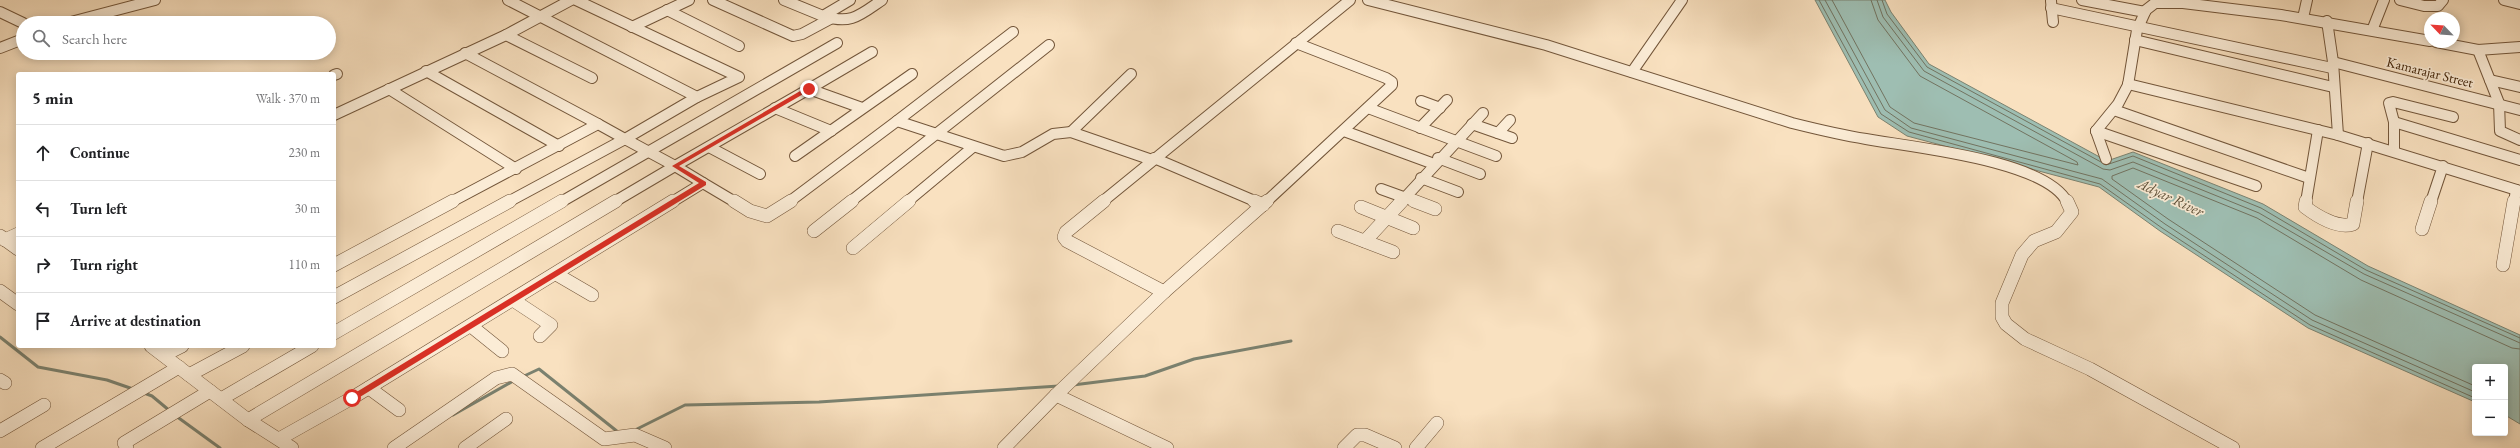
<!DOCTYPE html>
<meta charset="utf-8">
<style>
:root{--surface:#fff;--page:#f6f6f6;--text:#202124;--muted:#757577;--line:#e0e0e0}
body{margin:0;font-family:"EB Garamond",serif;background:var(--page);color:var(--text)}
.controls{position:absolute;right:12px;bottom:12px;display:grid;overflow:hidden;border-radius:4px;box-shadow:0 2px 10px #0003}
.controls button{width:36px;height:36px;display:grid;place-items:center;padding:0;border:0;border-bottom:1px solid var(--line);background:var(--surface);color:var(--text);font:20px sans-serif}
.compass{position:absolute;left:2424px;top:12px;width:36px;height:36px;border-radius:50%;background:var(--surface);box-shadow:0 2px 10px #0003;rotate:295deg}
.stop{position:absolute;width:12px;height:12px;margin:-9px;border:3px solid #d93025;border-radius:50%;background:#fff}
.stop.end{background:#d93025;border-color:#fff;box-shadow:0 1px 4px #0008}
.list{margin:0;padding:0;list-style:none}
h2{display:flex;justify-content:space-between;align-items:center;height:52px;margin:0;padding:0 16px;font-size:17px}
h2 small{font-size:13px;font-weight:400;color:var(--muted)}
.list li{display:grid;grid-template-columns:26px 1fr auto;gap:12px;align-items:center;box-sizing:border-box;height:56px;padding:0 16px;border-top:1px solid var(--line)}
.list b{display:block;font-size:15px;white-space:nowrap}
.list em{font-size:13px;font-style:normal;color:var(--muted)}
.icon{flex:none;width:22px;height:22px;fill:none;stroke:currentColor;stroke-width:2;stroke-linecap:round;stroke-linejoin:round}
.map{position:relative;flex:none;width:2520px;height:448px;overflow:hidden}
.search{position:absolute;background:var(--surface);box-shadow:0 2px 10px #0003;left:16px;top:16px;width:320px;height:44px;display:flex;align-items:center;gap:10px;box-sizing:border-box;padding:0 14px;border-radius:22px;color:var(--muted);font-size:15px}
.panel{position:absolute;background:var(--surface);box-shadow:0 2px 10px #0003;left:16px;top:72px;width:320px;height:276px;border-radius:4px}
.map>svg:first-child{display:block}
</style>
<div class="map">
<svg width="2520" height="448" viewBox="0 0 2520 448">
<rect width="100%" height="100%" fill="#f9e1c0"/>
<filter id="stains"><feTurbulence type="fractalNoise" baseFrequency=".005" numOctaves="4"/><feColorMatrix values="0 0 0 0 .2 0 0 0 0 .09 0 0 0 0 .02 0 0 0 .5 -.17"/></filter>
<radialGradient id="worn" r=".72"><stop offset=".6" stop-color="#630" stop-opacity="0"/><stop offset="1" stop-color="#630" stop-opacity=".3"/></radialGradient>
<polygon fill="#9ebeb2" stroke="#7b8270" points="1815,0 1885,0 1891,12 1929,64 2107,161 2133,152 2263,204 2368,266 2520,335 2520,424 2505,415 2505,367 2475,367 2475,402 2308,328 2160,231 2099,187 1907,136 1878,117"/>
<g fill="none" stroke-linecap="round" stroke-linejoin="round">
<g stroke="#727360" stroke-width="1">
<polyline points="1819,0 1881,114 1909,132 2100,184 2162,228 2310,325 2475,398"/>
<polyline points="1825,0 1885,110 1911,128 2102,179 2165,224 2312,320 2475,392"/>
<polyline points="1832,0 1890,107 1914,123 2078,165 2077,162 1920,76 1878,20 1871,0"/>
<polyline points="1877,0 1883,17 1924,71 2103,169 2110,170 2133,162 2259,213 2364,274 2520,343"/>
<polyline points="1882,0 1887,14 1927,67 2101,162"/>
<polyline points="2106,165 2133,156 2261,208 2366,270 2520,338"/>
<polyline points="2475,386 2315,315 2168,219 2112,179 2112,176 2133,168 2257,218 2361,280 2512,348 2520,349"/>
</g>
<g stroke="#7b8270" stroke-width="3">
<polyline points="0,337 38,367 107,380 133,389"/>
<polyline points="522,377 539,369 618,432"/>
<polyline points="1073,385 1145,376 1194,359 1291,341"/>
<polyline points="144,393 152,396 170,411"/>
<polyline points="453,415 515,380"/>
<polyline points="176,416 220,448"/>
<polyline points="635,430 685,405 819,402 1059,386"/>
</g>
<defs>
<g id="minor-far1">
<polyline points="508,0 697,97"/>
<polyline points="713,0 793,36 802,34 830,19"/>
<polyline points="784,0 823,16 850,0"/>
<path d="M1368 0 1546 45 1792 123C1816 129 1841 135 1866 139 1910 147 2046 160 2067 202"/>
<polyline points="2082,0 2145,12"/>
<polyline points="2400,0 2424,6 2438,6 2443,0"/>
<polyline points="2504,0 2520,4"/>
<polyline points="2051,1 2053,22"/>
<polyline points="2051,8 2332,68"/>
<polyline points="667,10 739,46"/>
<polyline points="0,12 23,23"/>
<path d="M824 16C851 25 860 15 882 0"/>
<polyline points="2303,18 2307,0"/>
<polyline points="2327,21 2333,62 2338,135"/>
<polyline points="67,23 155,0"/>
<polyline points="632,27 689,0"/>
<polyline points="2373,28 2384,0"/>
<polyline points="506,35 592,78"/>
<polyline points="2135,40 2333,87"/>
<polyline points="2436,42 2478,50 2520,47"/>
<polyline points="0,48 23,39"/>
<polyline points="2478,50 2499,103 2500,131 2520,140"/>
<polyline points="465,53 598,124"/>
<polyline points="2333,62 2520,110"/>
<polyline points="426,71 559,146"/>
<polyline points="1632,72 1682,0"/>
<polyline points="334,75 337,74"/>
<polyline points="2490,80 2520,87"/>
<polyline points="2128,84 2338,135 2520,191"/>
<polyline points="389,89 516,169"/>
<polyline points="1421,101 1440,108"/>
<polyline points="775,108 831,131"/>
<polyline points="862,108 809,89 872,52"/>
<polyline points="1368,108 1496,156"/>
<polyline points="2114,110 2309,178"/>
<polyline points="334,115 506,35 571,0"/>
<polyline points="897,121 1013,32"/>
<polyline points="2394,122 2389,103 2393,102 2453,117"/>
<polyline points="1472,124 1512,138"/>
<polyline points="1420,128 1447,100"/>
<polyline points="1344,131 1434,164"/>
<polyline points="2096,131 2118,104 2128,85 2137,30 2146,10 2155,3 2183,3 2281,15 2430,41"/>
<polyline points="2096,131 2256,186"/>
<polyline points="2096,131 2106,159"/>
<polyline points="1071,132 1131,74"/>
<polyline points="1498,133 1510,120"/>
<polyline points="709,147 760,174"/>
<polyline points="2394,151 2394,122 2520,160"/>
<polyline points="795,156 912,74"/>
<polyline points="1154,158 1257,202"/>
<polyline points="1438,158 1480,174"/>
<polyline points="1421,178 1458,192"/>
<polyline points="703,183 675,166 809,89"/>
<polyline points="1381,189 1417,202"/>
<polyline points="451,202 598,124 625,139 697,97 739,77 576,0"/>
<polyline points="508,202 625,139 675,166 614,202"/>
<polyline points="561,202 837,43"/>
<polyline points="672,202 703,183 735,202"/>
<polyline points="789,202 897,121 1004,156 1022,152 1053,134 1071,132 1152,160"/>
<polyline points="850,202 1049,45"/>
<polyline points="907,202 973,147"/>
<polyline points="1102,202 1350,0"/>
<polyline points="1266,202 1392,85 1392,82 1386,78 1296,43"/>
<polyline points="1401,202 1483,113"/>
<polyline points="2306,202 2318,130"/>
<polyline points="2357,202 2368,143"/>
<polyline points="2431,202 2443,166"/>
<polyline points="2514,202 2516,190"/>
</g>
<g id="minor">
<polyline points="734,201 750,211 767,216 791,201"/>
<polyline points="1104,201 1066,232 1064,237 1067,241 1164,292 1056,395 1167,448"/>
<polyline points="1254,201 1263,205"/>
<polyline points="1414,201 1435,209"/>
<polyline points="2067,201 2072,212 2056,232 2034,241 2022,255 2002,303 2002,317 2006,324 2025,339 2090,369 2233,448"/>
<path d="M2306 201 2305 207C2317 216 2338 229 2353 224L2357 201"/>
<polyline points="1361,207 1413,228"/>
<polyline points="2422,229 2431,201"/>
<polyline points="814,231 852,201"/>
<polyline points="1338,231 1393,252"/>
<polyline points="0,236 18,249"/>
<polyline points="5,240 18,234"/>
<polyline points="1365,241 1402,201"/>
<polyline points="853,248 909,201"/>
<polyline points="334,265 453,201"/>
<polyline points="2503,265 2514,201"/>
<polyline points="556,274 592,295"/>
<polyline points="0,291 18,304"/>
<polyline points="1164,292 1267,201"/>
<polyline points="334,297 510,201"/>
<polyline points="513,300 551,325 540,336"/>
<polyline points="471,326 502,351"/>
<polyline points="334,333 562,201"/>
<polyline points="151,346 248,420 292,448"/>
<polyline points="164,355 182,346"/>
<polyline points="189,375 243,346"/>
<polyline points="0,380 5,383"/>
<polyline points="369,388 399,410"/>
<polyline points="221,399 312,346"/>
<polyline points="248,420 616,201"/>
<polyline points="0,431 44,405"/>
<polyline points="279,439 352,398 673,201"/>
<polyline points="42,448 179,367"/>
<polyline points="127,448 124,443 210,391"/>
<polyline points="394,448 496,378 512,374 604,439 635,435 665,448"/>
<polyline points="465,448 506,419"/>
<polyline points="1004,448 1056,395"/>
<polyline points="1344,448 1357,435 1365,435 1395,448"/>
<polyline points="1416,448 1437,423"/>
</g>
</defs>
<use href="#minor-far1" stroke="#73563a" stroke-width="12"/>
<use href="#minor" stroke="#73563a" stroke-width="14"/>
<use href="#minor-far1" stroke="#fbecd6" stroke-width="10"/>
<use href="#minor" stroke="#fbecd6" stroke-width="13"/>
</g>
<polygon fill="#d93025" points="807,87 812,89 679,166 706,182 706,185 355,400 350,400 350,396 699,183 672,166"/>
<g text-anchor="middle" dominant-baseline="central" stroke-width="3.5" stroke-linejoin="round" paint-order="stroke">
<g font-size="14" fill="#46280d" stroke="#fbecd6">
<text transform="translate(2430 72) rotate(14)">Kamarajar Street</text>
</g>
<g font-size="15" font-style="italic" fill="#5c4e36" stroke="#fbecd6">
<text transform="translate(2171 197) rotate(25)">Adyar River</text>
</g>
</g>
<rect width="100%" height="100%" filter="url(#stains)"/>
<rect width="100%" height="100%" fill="url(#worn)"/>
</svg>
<div class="controls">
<button>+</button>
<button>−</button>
</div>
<svg class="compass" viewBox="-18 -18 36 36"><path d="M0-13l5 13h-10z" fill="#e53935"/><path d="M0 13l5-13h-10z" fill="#757577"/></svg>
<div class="stop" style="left:352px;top:398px"></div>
<div class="stop end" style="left:809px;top:89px"></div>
<div class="search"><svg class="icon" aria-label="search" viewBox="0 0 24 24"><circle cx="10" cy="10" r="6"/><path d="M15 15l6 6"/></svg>Search here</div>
<section class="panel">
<h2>5 min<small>Walk · 370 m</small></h2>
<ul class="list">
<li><svg class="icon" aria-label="ahead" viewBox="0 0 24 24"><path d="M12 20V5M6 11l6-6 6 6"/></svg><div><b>Continue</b></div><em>230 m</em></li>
<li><svg class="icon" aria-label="left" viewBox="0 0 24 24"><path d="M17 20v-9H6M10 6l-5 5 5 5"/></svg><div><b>Turn left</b></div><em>30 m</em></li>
<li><svg class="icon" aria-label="right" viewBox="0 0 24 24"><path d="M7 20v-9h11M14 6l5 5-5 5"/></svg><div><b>Turn right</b></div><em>110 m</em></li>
<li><svg class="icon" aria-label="arrive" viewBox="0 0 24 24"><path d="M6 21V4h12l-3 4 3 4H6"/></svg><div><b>Arrive at destination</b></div></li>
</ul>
</section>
</div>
